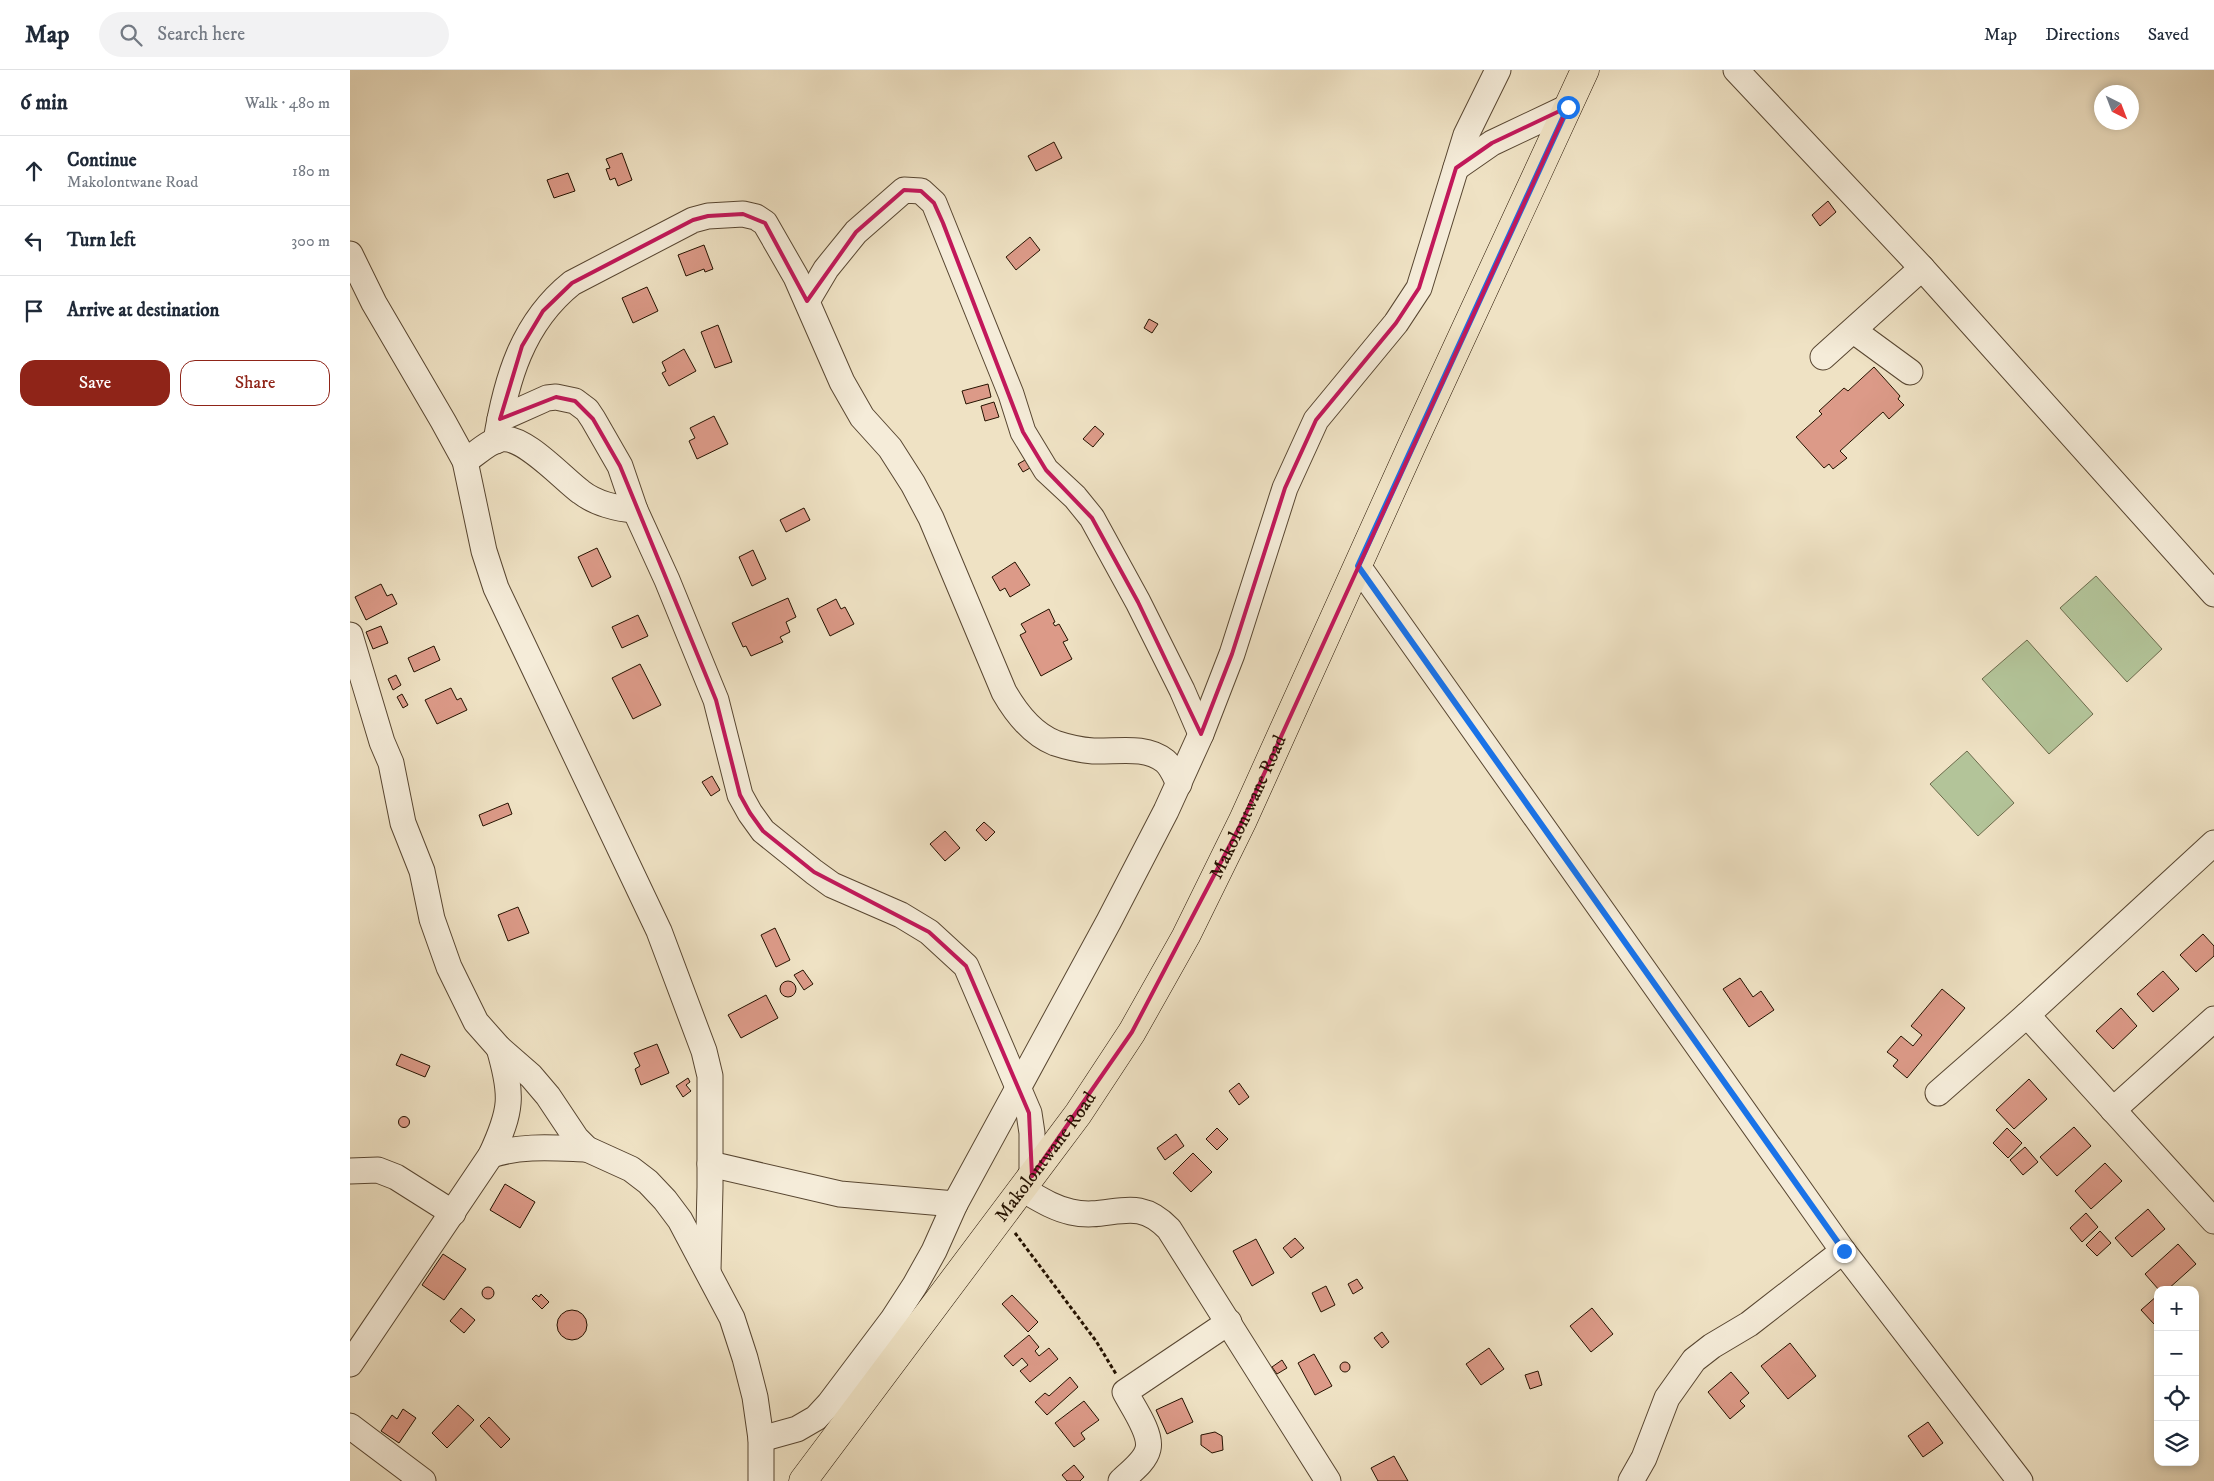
<!DOCTYPE html>
<meta charset="utf-8">
<style>
:root{--surface:#fff;--page:#f2f2f3;--text:#1f2937;--muted:#747a83;--line:#e0e1e3;--accent:#8f2418}
body{margin:0;font-family:"IM FELL DW Pica",serif;background:var(--page);color:var(--text)}
.controls{position:absolute;right:15px;bottom:15px;display:grid;overflow:hidden;border-radius:10px;box-shadow:0 2px 8px #0003}
.controls button{width:45px;height:45px;display:grid;place-items:center;padding:0;border:0;border-bottom:1px solid var(--line);background:var(--surface);color:var(--text);font:25px sans-serif}
.compass{position:absolute;left:1744px;top:15px;width:45px;height:45px;border-radius:50%;background:var(--surface);box-shadow:0 2px 8px #0003;rotate:138deg}
.stop{position:absolute;width:15px;height:15px;margin:-11px;border:4px solid #1a73e8;border-radius:50%;background:#fff}
.stop.end{background:#1a73e8;border-color:#fff;box-shadow:0 1px 5px #0008}
.list{margin:0;padding:0;list-style:none}
h2{display:flex;justify-content:space-between;align-items:center;height:65px;margin:0;padding:0 20px;font-size:21px}
h2 small{font-size:16px;font-weight:400;color:var(--muted)}
.list li{display:grid;grid-template-columns:32px 1fr auto;gap:15px;align-items:center;box-sizing:border-box;height:70px;padding:0 20px;border-top:1px solid var(--line)}
.list b{display:block;font-size:19px;white-space:nowrap}
.list p{margin:0;font-size:16px;white-space:nowrap;color:var(--muted)}
.list em{font-size:16px;font-style:normal;color:var(--muted)}
.actions{display:flex;gap:10px;padding:15px 20px}
.actions a{flex:1;padding:11px 0;border:1px solid var(--accent);border-radius:15px;text-align:center;font-size:18px;color:var(--accent)}
.actions .main{background:var(--accent);color:#fff}
.icon{flex:none;width:28px;height:28px;fill:none;stroke:currentColor;stroke-width:2;stroke-linecap:round;stroke-linejoin:round}
.map{position:relative;flex:none;width:1864px;height:1411px;overflow:hidden}
header{display:flex;align-items:center;gap:30px;box-sizing:border-box;height:70px;padding:0 25px;background:var(--surface);border-bottom:1px solid var(--line)}
header strong{font-size:24px}
nav{display:flex;gap:28px;margin-inline-start:auto;font-size:18px}
.search{width:350px;height:45px;background:var(--page);display:flex;align-items:center;gap:12px;box-sizing:border-box;padding:0 18px;border-radius:28px;color:var(--muted);font-size:19px}
main{display:flex}
aside{flex:1;background:var(--surface)}
.map>svg:first-child{display:block}
</style>
<header>
<strong>Map</strong>
<div class="search"><svg class="icon" aria-label="search" viewBox="0 0 24 24"><circle cx="10" cy="10" r="6"/><path d="M15 15l6 6"/></svg>Search here</div>
<nav><a>Map</a><a>Directions</a><a>Saved</a></nav>
</header>
<main>
<aside>
<h2>6 min<small>Walk · 480 m</small></h2>
<ul class="list">
<li><svg class="icon" aria-label="ahead" viewBox="0 0 24 24"><path d="M12 20V5M6 11l6-6 6 6"/></svg><div><b>Continue</b><p>Makolontwane Road</p></div><em>180 m</em></li>
<li><svg class="icon" aria-label="left" viewBox="0 0 24 24"><path d="M17 20v-9H6M10 6l-5 5 5 5"/></svg><div><b>Turn left</b></div><em>300 m</em></li>
<li><svg class="icon" aria-label="arrive" viewBox="0 0 24 24"><path d="M6 21V4h12l-3 4 3 4H6"/></svg><div><b>Arrive at destination</b></div></li>
</ul>
<div class="actions"><a class="main">Save</a><a>Share</a></div>
</aside>
<div class="map">
<svg width="1864" height="1411" viewBox="0 0 1864 1411">
<rect width="100%" height="100%" fill="#efe2c4"/>
<filter id="stains"><feTurbulence type="fractalNoise" baseFrequency=".004" numOctaves="4"/><feColorMatrix values="0 0 0 0 .2 0 0 0 0 .09 0 0 0 0 .02 0 0 0 .5 -.17"/></filter>
<radialGradient id="worn" r=".72"><stop offset=".6" stop-color="#630" stop-opacity="0"/><stop offset="1" stop-color="#630" stop-opacity=".3"/></radialGradient>
<g fill="#b3c499" stroke="#6c6b4c">
<polygon points="1746,506 1812,579 1777,612 1710,538"/>
<polygon points="1677,570 1743,644 1699,684 1632,609"/>
<polygon points="1617,681 1664,733 1628,766 1580,714"/>
</g>
<g fill="#dc9a88" stroke="#251200">
<polygon points="704,72 712,88 686,101 678,86"/>
<polygon points="272,83 282,110 268,116 265,108 260,110 256,99 260,98 256,89"/>
<polygon points="218,103 225,121 204,128 197,110"/>
<polygon points="1478,131 1486,142 1470,156 1462,145"/>
<polygon points="680,167 690,180 666,200 656,187"/>
<polygon points="354,175 363,199 355,202 354,199 336,206 328,185"/>
<polygon points="297,217 308,241 283,253 272,228"/>
<polygon points="799,249 808,254 802,263 794,258"/>
<polygon points="368,255 382,292 365,298 351,262"/>
<polygon points="334,279 346,301 319,316 312,303 316,301 312,292"/>
<polygon points="1524,297 1550,326 1548,329 1554,335 1539,349 1533,342 1490,381 1497,388 1483,399 1479,394 1474,398 1446,367 1472,344 1469,341 1494,318 1498,321"/>
<polygon points="638,314 641,327 616,334 612,321"/>
<polygon points="644,332 649,347 635,351 631,336"/>
<polygon points="364,346 378,374 347,389 339,371 345,368 340,358"/>
<polygon points="745,356 754,364 743,377 733,369"/>
<polygon points="675,390 680,398 673,402 668,394"/>
<polygon points="454,438 460,450 436,462 430,450"/>
<polygon points="247,478 261,507 242,517 228,487"/>
<polygon points="403,480 416,509 402,516 389,487"/>
<polygon points="665,492 680,515 660,527 655,518 650,521 642,507"/>
<polygon points="31,514 37,526 42,524 47,534 16,550 5,527"/>
<polygon points="438,528 446,547 436,552 440,562 430,567 433,572 401,586 396,576 393,577 382,553"/>
<polygon points="486,529 491,539 495,537 504,554 480,566 467,539"/>
<polygon points="699,539 705,552 703,553 705,556 709,554 718,570 713,572 722,589 691,606 670,565 676,562 671,554"/>
<polygon points="288,545 298,566 272,578 262,557"/>
<polygon points="31,556 38,573 23,579 16,562"/>
<polygon points="84,576 90,590 64,602 58,588"/>
<polygon points="290,594 311,635 283,649 262,608"/>
<polygon points="46,605 51,615 43,620 38,609"/>
<polygon points="101,618 107,630 111,628 117,640 87,654 75,630"/>
<polygon points="52,624 58,635 53,638 47,627"/>
<polygon points="362,706 370,720 361,726 352,712"/>
<polygon points="158,733 162,744 133,756 129,745"/>
<polygon points="634,752 645,762 636,771 626,760"/>
<polygon points="595,761 610,778 595,791 580,774"/>
<polygon points="168,837 179,863 158,871 148,845"/>
<polygon points="425,858 440,890 426,897 411,865"/>
<polygon points="1853,864 1864,876 1864,886 1846,902 1830,885"/>
<polygon points="453,900 463,914 454,920 444,905"/>
<polygon points="1813,901 1829,919 1803,942 1787,924"/>
<polygon points="1390,908 1403,927 1411,921 1424,940 1399,957 1373,919"/>
<circle cx="438" cy="919" r="8"/>
<polygon points="1592,919 1615,938 1557,1008 1543,996 1548,990 1537,982 1551,966 1563,976 1572,965 1561,956"/>
<polygon points="416,925 428,948 391,968 378,945"/>
<polygon points="1771,938 1787,956 1763,979 1746,961"/>
<polygon points="307,974 319,1003 291,1015 285,999 290,996 284,983"/>
<polygon points="51,984 80,996 75,1007 46,995"/>
<polygon points="338,1008 340,1012 336,1015 341,1021 333,1027 326,1016"/>
<polygon points="1679,1009 1697,1029 1664,1059 1646,1040"/>
<polygon points="889,1013 899,1027 889,1035 879,1021"/>
<circle cx="54" cy="1052" r="5.5"/>
<polygon points="1724,1057 1741,1076 1707,1106 1690,1087"/>
<polygon points="867,1058 878,1069 867,1080 856,1069"/>
<polygon points="1657,1058 1672,1073 1658,1088 1643,1073"/>
<polygon points="826,1064 834,1076 815,1090 807,1078"/>
<polygon points="1675,1077 1688,1092 1673,1105 1660,1090"/>
<polygon points="843,1083 862,1102 841,1122 823,1103"/>
<polygon points="1755,1093 1772,1111 1741,1139 1725,1121"/>
<polygon points="155,1114 185,1132 170,1158 140,1140"/>
<polygon points="1798,1139 1815,1159 1782,1187 1765,1168"/>
<polygon points="1736,1143 1748,1157 1732,1172 1720,1158"/>
<polygon points="1750,1161 1761,1173 1747,1186 1736,1175"/>
<polygon points="945,1168 954,1178 941,1188 933,1178"/>
<polygon points="906,1169 924,1203 902,1216 883,1181"/>
<polygon points="1828,1174 1846,1194 1817,1220 1809,1220 1795,1204"/>
<polygon points="93,1184 116,1199 94,1230 72,1215"/>
<polygon points="1007,1209 1013,1218 1003,1224 998,1214"/>
<polygon points="976,1216 985,1235 971,1242 962,1223"/>
<circle cx="138" cy="1223" r="6"/>
<polygon points="191,1224 199,1232 192,1239 182,1229 186,1225 189,1227"/>
<polygon points="662,1225 688,1252 678,1262 652,1234"/>
<polygon points="1808,1225 1808,1250 1804,1254 1791,1240"/>
<polygon points="111,1238 125,1250 114,1263 100,1251"/>
<polygon points="1242,1238 1263,1264 1241,1282 1220,1256"/>
<circle cx="222" cy="1255" r="15"/>
<polygon points="1032,1262 1039,1272 1032,1278 1024,1268"/>
<polygon points="679,1265 689,1277 685,1281 689,1286 699,1278 708,1289 680,1312 670,1301 678,1295 672,1288 663,1296 654,1286"/>
<polygon points="1440,1273 1466,1306 1438,1329 1411,1296"/>
<polygon points="1139,1278 1154,1299 1131,1315 1116,1294"/>
<polygon points="964,1284 982,1316 965,1325 948,1293"/>
<polygon points="932,1290 937,1298 927,1304 922,1297"/>
<circle cx="995" cy="1297" r="5"/>
<polygon points="1188,1301 1192,1315 1180,1319 1175,1305"/>
<polygon points="1381,1302 1399,1323 1390,1331 1395,1336 1380,1349 1358,1322"/>
<polygon points="720,1307 728,1317 697,1345 685,1332 695,1323 699,1326"/>
<polygon points="832,1328 843,1352 817,1364 806,1340"/>
<polygon points="734,1331 749,1350 731,1363 735,1369 724,1377 705,1353"/>
<polygon points="108,1335 124,1350 97,1378 82,1363"/>
<polygon points="53,1339 66,1348 49,1373 31,1361 42,1345 47,1349"/>
<polygon points="139,1347 160,1369 151,1378 130,1356"/>
<polygon points="1578,1352 1593,1373 1573,1387 1558,1366"/>
<polygon points="865,1362 872,1366 873,1380 862,1383 851,1375 851,1365"/>
<polygon points="1044,1386 1058,1411 1028,1411 1021,1398"/>
<polygon points="724,1395 734,1407 730,1411 717,1411 712,1405"/>
</g>
<g fill="none" stroke-linecap="round" stroke-linejoin="round">
<defs>
<g id="minor">
<polyline points="1386,0 1572,198 1864,524"/>
<polyline points="1106,98 1142,73 1218,37"/>
<polyline points="0,184 24,233 93,351 115,391 134,481 146,518 309,861 354,981 360,1006 360,1117 358,1200"/>
<polyline points="457,231 476,199 506,162 554,120 571,121 584,133 661,324 673,362 696,400 725,427 742,448 788,532 832,620 851,664"/>
<polyline points="1504,261 1560,302"/>
<polyline points="1473,287 1572,198"/>
<polyline points="150,349 197,328 206,327 225,331 237,340 243,349 270,396 285,440 317,510 366,630 390,725 400,743 413,761 464,802 482,815 551,845 579,862 616,896 679,1043 682,1063 682,1106"/>
<path d="M146 371C156 310 172 253 222 213L343 150 358 146 393 144 406 147 415 153 446 207 492 312 512 347 540 378 563 414 581 448 654 622C666 643 682 664 705 673 717 677 731 680 743 681 767 682 795 675 815 691 822 697 825 706 829 714"/>
<path d="M115 391C125 385 139 371 151 369 174 365 213 409 231 422 245 433 267 439 285 440"/>
<polyline points="1008,496 1493,1181 1670,1411"/>
<polyline points="0,565 32,672 41,693 53,753 72,801 82,849 99,897 126,952 149,978 181,1006 198,1026 226,1068 237,1079 281,1099 298,1112 315,1130 330,1150 382,1248 395,1288 405,1327 411,1369 411,1411"/>
<polyline points="1677,945 1864,1151"/>
<polyline points="1588,1023 1677,945 1864,773"/>
<polyline points="1763,1040 1864,949"/>
<path d="M141 1085C172 1075 204 1078 237 1079"/>
<polyline points="360,1094 490,1124 605,1134"/>
<polyline points="0,1101 28,1100 46,1107 103,1143"/>
<path d="M672 1119C688 1128 703 1138 721 1142 761 1151 785 1123 819 1159L978 1411"/>
<path d="M0 1294 141 1085C162 1040 163 1026 149 978"/>
<polyline points="0,1356 73,1411"/>
<polyline points="411,1369 447,1359 466,1348 479,1334 543,1249 565,1215 584,1181 605,1134 759,851 816,741 851,664 882,584 935,418 966,350 1046,253 1069,218 1116,65 1148,0"/>
<path d="M771 1411C780 1402 795 1392 798 1379 802 1363 782 1336 775 1322L879 1252"/>
<polyline points="1281,1411 1294,1388 1317,1328 1344,1290 1362,1276 1399,1254 1493,1181"/>
</g>
<g id="major">
<path id="s1" d="M453 1411 728 1044 782 962 836 866 893 750 1062 375 1235 0"/>
</g>
</defs>
<use href="#minor" stroke="#584631" stroke-width="27"/>
<use href="#major" stroke="#251200" stroke-width="29"/>
<polyline stroke="#251200" stroke-width="3" stroke-dasharray="4 2.5" stroke-linecap="butt" points="665,1163 746,1271 766,1304"/>
<use href="#minor" stroke="#f5ecd9" stroke-width="25"/>
<use href="#major" stroke="#efe2c4" stroke-width="28"/>
</g>
<g fill="none" stroke-linecap="round" stroke-linejoin="round">
<polyline stroke="#1a73e8" stroke-width="6" points="1218,37 1008,496 1494,1181"/>
</g>
<path fill="none" stroke="#c2185b" stroke-width="4" stroke-linejoin="round" d="M1218 37 893 750 782 962 682 1106 679 1043 616 896 579 862 464 802 413 761 400 743 390 725 366 630 270 396 243 349 225 331 206 327 150 349 172 276 193 241 222 213 343 150 358 146 393 144 415 153 457 231 506 162 554 120 571 121 584 133 593 153 673 362 696 400 742 448 788 532 851 664 882 584 935 418 966 350 1046 253 1069 218 1106 98 1142 73Z"/>
<g text-anchor="middle" dominant-baseline="central" stroke-width="5" stroke-linejoin="round" paint-order="stroke">
<g font-size="19" fill="#251200" stroke="#f5ecd9">
<text stroke="none"><textPath href="#s1" startOffset="810">Makolontwane Road</textPath></text>
<text stroke="none"><textPath href="#s1" startOffset="405">Makolontwane Road</textPath></text>
</g>
</g>
<rect width="100%" height="100%" filter="url(#stains)"/>
<rect width="100%" height="100%" fill="url(#worn)"/>
</svg>
<div class="controls">
<button>+</button>
<button>−</button>
<button><svg class="icon" aria-label="locate" viewBox="0 0 24 24"><circle cx="12" cy="12" r="6"/><path d="M12 2v4M12 18v4M2 12h4M18 12h4"/></svg></button>
<button><svg class="icon" aria-label="layers" viewBox="0 0 24 24"><path d="M12 4l9 5-9 5-9-5zM3 14l9 5 9-5"/></svg></button>
</div>
<svg class="compass" viewBox="-18 -18 36 36"><path d="M0-13l5 13h-10z" fill="#e53935"/><path d="M0 13l5-13h-10z" fill="#747a83"/></svg>
<div class="stop" style="left:1218px;top:37px"></div>
<div class="stop end" style="left:1494px;top:1181px"></div>
</div>
</main>
